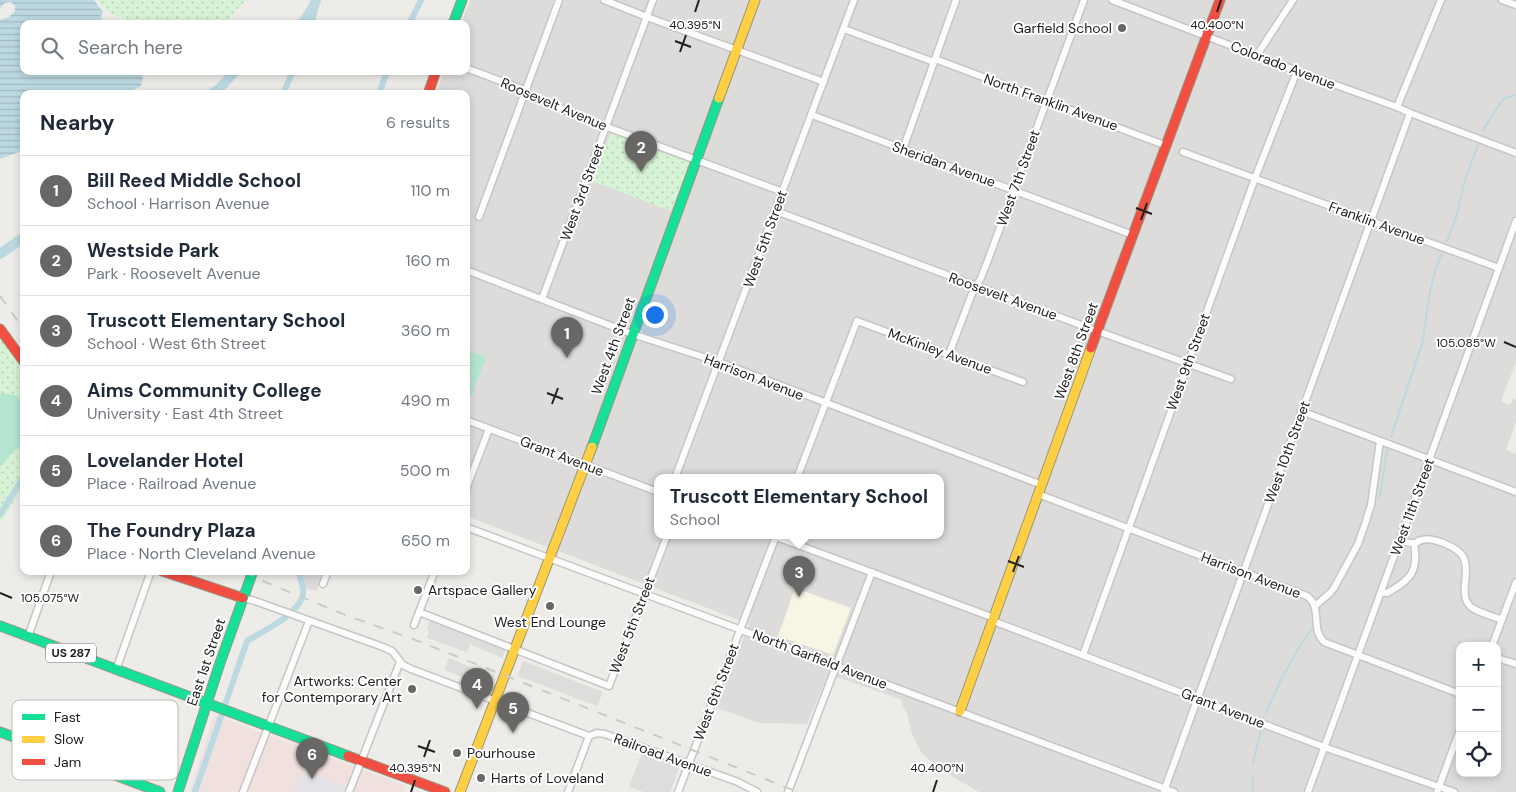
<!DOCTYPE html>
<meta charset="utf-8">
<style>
:root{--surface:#fff;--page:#f6f6f7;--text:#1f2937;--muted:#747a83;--line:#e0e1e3;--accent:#686766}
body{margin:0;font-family:"DM Sans",sans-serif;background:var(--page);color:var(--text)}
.controls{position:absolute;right:15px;bottom:15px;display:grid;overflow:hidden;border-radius:10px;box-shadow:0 2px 8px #0003}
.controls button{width:45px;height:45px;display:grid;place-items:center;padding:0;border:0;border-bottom:1px solid var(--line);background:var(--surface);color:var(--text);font:25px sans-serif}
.you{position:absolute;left:654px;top:314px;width:18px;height:18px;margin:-12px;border:4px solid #fff;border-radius:50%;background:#1a73e8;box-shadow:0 0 0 8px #1a73e833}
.badge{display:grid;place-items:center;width:32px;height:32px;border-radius:50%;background:var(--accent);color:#fff;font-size:16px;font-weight:700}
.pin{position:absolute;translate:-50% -41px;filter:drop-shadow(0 1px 2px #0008)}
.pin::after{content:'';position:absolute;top:26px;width:18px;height:15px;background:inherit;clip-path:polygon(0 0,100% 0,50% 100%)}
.popup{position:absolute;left:654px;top:474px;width:290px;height:65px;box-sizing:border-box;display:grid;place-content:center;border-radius:10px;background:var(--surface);filter:drop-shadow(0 1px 4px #0005);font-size:16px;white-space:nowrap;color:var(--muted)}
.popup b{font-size:19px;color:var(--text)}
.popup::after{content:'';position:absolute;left:50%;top:100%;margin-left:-10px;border:10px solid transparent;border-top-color:var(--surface)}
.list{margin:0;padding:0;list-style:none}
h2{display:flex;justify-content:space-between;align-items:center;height:65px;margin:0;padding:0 20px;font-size:21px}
h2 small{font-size:16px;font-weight:400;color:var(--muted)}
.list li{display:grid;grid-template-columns:32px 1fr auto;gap:15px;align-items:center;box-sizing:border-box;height:70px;padding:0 20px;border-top:1px solid var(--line)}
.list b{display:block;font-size:19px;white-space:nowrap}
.list p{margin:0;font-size:16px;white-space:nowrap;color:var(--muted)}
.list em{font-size:16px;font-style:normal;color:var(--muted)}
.icon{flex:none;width:28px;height:28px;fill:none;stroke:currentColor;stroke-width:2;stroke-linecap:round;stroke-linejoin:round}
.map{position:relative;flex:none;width:1516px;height:792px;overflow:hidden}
.search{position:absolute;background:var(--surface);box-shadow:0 2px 8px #0003;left:20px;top:20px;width:450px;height:55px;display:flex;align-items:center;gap:12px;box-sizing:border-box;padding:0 18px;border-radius:10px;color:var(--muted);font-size:19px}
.panel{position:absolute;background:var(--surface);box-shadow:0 2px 8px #0003;left:20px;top:90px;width:450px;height:485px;border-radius:10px}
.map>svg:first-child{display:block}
</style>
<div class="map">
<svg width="1516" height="792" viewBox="0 0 1516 792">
<defs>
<pattern id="park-dots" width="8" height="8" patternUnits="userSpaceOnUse" patternTransform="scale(1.25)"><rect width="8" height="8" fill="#d7f3d6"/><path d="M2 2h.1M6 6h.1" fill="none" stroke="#b8d0b7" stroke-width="1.8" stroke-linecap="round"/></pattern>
<pattern id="water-rules" width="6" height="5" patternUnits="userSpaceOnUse" patternTransform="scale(1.25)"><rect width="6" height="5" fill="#bcd9e1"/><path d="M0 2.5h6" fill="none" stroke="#a1bac1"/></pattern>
</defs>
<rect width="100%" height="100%" fill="#eeece8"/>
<g fill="#dddcda" fill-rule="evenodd">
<path d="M470 0H1516V362L1501 401 1510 405 1514 398 1516 399V422L1506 450 1516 454V792H979L938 768 921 752 913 737 907 714 900 699 828 674 807 724 759 723 717 708 749 624 466 516V94H436L444 71H466V24H461ZM658 478H940V536H658ZM1460 646H1497V773H1460Z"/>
<polygon points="301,571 324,571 317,591 304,588"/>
</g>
<polygon fill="#f0e0de" points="214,715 406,786 404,792 190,792"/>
<polygon fill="#f7f6e4" points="795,588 851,608 833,655 778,636"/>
<g fill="url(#park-dots)">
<polygon points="98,0 246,0 224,24 138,24 112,14"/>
<polygon points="611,133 690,163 671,211 592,181"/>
<polygon points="0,338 24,372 24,486 0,524"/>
</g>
<g fill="#b4e5d0">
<polygon points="466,349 486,357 471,397 466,395"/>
<polygon points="0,393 15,395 24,401 24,440 0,467"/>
</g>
<g fill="#dedddc">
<polygon points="429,621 506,648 502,658 470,644 467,652 427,638 429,632 428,629 427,629"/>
<polygon points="449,658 494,677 490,688 444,670"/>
<polygon points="523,661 603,692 597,706 518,676"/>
<polygon points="642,752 680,766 670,792 644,792 629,787"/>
</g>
<polygon fill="#e4e3e7" points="303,771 348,787 346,792 294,792"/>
<polygon fill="url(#water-rules)" points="0,0 94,0 103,12 101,16 103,24 24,24 24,71 137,71 143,77 141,86 126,94 24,94 24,150 0,159 0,20 9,17 15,11 15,5 10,2 5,3 0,8"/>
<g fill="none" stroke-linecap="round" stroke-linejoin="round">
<g stroke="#bcd9e1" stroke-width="2">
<polyline points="1483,131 1491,117 1503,99 1516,95"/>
<polyline points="1447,241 1457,215 1464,183 1478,145"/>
<polyline points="1391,437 1422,344 1430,292 1435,271 1442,253"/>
<polyline points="1380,497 1387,450"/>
<path d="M1266 714C1278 683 1293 655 1312 628"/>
<polyline points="1253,764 1254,757 1261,731"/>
<polyline points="1253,775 1253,792"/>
</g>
<g stroke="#bcd9e1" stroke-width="6">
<polyline points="312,24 317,0"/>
<polyline points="409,24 421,0"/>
<polyline points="283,94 293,71"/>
<polyline points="379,94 387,71"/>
<polyline points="0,515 24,476"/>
<path d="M195 792 247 641C263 631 300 614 303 594 304 587 300 578 298 571"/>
</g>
<g stroke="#bcd9e1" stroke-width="10">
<polyline points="300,24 303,23 313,7 316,0"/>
<polyline points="211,94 219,89 235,71"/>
<polyline points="0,254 24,237"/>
</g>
<defs>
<g id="street">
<polyline points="604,0 647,17 824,82"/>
<polyline points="1112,0 1297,71 1397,107 1410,113 1516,153"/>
<polyline points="1502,0 1516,5"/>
<polyline points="844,29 934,62"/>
<polyline points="1257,55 1293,0"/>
<polyline points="935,59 1167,146"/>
<polyline points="466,68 522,89 530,96 607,127 783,192"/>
<polyline points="1397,107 1441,0"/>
<polyline points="812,115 1133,235"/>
<polyline points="903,149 956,0"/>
<polyline points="1183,152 1499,268"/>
<polyline points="776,211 1097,331 1231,379"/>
<polyline points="479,217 559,0"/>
<polyline points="466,270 632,334 719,362 1042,485"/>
<polyline points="542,299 653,0"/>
<polyline points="949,354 973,291 980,280 988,260 1084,0"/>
<polyline points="1301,411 1516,492"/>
<polyline points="466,420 658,492"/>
<polyline points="675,478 854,0"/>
<polyline points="797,478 857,321 1023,382"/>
<polyline points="466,489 489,429"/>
<path d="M1038 494 1307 596C1323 608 1310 628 1324 642L1460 694"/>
<polyline points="466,527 1174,792"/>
<polyline points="774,536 994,618"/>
<path d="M1400 540C1404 541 1410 544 1415 543 1422 541 1415 541 1422 540 1432 537 1450 545 1458 551 1476 565 1456 592 1470 606 1475 612 1493 616 1502 620"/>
<polyline points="323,584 328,571"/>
<path d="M1381 592 1387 593C1411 580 1419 571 1414 543"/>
<polyline points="243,598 255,601 383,647 392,651 403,665 411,669 589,736 597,733 605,734 738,782 757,792"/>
<polyline points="1315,606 1330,593 1334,588 1358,544 1365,524 1371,505 1380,441"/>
<polyline points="419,612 609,686 667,536"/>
<polyline points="993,621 1324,747 1454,792"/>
<polyline points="414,625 435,571"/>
<polyline points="28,637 51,571"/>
<polyline points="1492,646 1516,582"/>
<polyline points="1083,655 1255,178 1297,71"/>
<polyline points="1497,658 1516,664"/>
<polyline points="116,670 151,571"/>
<polyline points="1164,791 1410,113"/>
<polyline points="243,792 309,621"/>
<polyline points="349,792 400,662"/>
<polyline points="568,792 589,736"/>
<polyline points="678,792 776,536"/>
<polyline points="788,792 872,572"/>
<polyline points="1308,792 1516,221"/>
<polyline points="1437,792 1460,730"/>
</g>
<g id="fast">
<polyline points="453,24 462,0"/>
<polyline points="592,447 719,98"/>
<polyline points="0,626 348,756"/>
<polyline points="0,732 160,792"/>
<polyline points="178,792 220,663 253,571"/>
</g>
<g id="slow">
<polyline points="719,98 755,0"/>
<polyline points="960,711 1091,348"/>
<polyline points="460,792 592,447"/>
</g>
<g id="jam">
<polyline points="428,94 436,71"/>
<polyline points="0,329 24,362"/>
<polyline points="1091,348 1220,0"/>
<polyline points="162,571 243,598"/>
<polyline points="348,756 445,792"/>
</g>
</defs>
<use href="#street" stroke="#c7c6c4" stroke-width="9"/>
<use href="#fast" stroke="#979880" stroke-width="11"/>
<use href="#slow" stroke="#979880" stroke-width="11"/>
<use href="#jam" stroke="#979880" stroke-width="11"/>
<use href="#street" stroke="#fcfcfc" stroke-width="6"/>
<use href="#fast" stroke="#16e098" stroke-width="9"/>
<use href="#slow" stroke="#ffcf43" stroke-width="9"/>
<use href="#jam" stroke="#f24e42" stroke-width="9"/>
<g stroke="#cbcbca" stroke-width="2" stroke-dasharray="10 10" stroke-linecap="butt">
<polyline points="0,296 24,330"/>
<polyline points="245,571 265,582 343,614 418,641 798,792"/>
</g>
</g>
<path fill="none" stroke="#202020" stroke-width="2" d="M695 12 699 0M1217 12 1221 0M675 41 691 47M680 52 686 35M1136 208 1152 214M1141 220 1147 203M1504 342 1516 347M547 393 563 399M552 404 558 388M1008 561 1024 567M1013 572 1019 556M0 593 12 598M418 746 435 752M424 757 430 740M411 792 415 780M933 792 937 780"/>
<g fill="#686766" stroke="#fff" stroke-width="2">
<circle cx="1122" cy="28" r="5"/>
<circle cx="418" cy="590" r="5"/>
<circle cx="550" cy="606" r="5"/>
<circle cx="412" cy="689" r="5"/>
<circle cx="457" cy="753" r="5"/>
<circle cx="481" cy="778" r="5"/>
</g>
<g text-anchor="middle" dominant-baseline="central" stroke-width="4" stroke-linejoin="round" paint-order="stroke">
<rect fill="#fff" stroke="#636363" stroke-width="1" x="46" y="643.5" width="50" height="19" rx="4"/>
<g font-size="12" font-weight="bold" fill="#202020">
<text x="71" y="653">US 287</text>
</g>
<g font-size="14" fill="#202020" stroke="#fff" text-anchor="start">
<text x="1112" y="28" text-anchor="end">Garfield School</text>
<text x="428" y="590">Artspace Gallery</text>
<text x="550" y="622" text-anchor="middle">West End Lounge</text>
<text x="402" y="681" text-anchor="end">Artworks: Center<tspan x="402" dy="16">for Contemporary Art</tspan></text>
<text x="467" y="753">Pourhouse</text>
<text x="491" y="778">Harts of Loveland</text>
</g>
<g font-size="14" fill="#202020" stroke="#fff">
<text transform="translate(1283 65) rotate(21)">Colorado Avenue</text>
<text transform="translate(1051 102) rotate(20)">North Franklin Avenue</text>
<text transform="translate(554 104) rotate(23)">Roosevelt Avenue</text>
<text transform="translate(944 164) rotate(20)">Sheridan Avenue</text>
<text transform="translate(1018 178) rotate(-70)">West 7th Street</text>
<text transform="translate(582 192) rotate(-70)">West 3rd Street</text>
<text transform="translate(1377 223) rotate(20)">Franklin Avenue</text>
<text transform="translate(765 239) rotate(-70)">West 5th Street</text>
<text transform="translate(1003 296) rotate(20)">Roosevelt Avenue</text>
<text transform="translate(613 346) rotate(-70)">West 4th Street</text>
<text transform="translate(940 351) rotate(20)">McKinley Avenue</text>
<text transform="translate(1076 351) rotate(-70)">West 8th Street</text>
<text transform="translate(1188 362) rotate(-70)">West 9th Street</text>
<text transform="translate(754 377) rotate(21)">Harrison Avenue</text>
<text transform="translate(1287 452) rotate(-70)">West 10th Street</text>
<text transform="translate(562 456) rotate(21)">Grant Avenue</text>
<text transform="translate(1412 507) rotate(-70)">West 11th Street</text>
<text transform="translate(1251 575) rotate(21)">Harrison Avenue</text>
<text transform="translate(632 625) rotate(-69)">West 5th Street</text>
<text transform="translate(820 659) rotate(21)">North Garfield Avenue</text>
<text transform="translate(206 662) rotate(-71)">East 1st Street</text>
<text transform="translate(716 692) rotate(-69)">West 6th Street</text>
<text transform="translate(1223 708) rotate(21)">Grant Avenue</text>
<text transform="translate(663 755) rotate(20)">Railroad Avenue</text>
</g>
</g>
<rect x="12" y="700" width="166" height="80" rx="8" fill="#fff" stroke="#bcbcbc" stroke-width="1"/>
<rect x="22" y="714" width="23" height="6" fill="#16e098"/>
<rect x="22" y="736" width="23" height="7" fill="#ffcf43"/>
<rect x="22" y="759" width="23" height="6" fill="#f24e42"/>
<g font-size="14" fill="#202020">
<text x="54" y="722">Fast</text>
<text x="54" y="744">Slow</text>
<text x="54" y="767">Jam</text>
</g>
<g font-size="12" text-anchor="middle" fill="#202020" stroke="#fff" stroke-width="4" stroke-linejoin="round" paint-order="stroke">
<text x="695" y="29">40.395°N</text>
<text x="1217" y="29">40.400°N</text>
<text x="1466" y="347">105.085°W</text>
<text x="50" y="602">105.075°W</text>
<text x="415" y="772">40.395°N</text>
<text x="937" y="772">40.400°N</text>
</g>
</svg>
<div class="controls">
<button>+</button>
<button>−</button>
<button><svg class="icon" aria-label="locate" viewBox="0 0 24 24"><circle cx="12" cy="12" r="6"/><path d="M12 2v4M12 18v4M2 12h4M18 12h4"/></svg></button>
</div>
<div class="you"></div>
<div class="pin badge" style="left:567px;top:358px">1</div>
<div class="pin badge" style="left:641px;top:172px">2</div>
<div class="pin badge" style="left:799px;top:597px">3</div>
<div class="popup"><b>Truscott Elementary School</b>School</div>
<div class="pin badge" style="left:477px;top:709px">4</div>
<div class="pin badge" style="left:513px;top:733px">5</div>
<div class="pin badge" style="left:312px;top:779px">6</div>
<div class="search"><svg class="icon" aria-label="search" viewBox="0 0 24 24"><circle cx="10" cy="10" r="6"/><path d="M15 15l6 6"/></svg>Search here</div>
<section class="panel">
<h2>Nearby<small>6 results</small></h2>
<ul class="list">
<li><span class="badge">1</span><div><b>Bill Reed Middle School</b><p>School · Harrison Avenue</p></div><em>110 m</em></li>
<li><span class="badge">2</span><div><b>Westside Park</b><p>Park · Roosevelt Avenue</p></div><em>160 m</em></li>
<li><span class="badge">3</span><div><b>Truscott Elementary School</b><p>School · West 6th Street</p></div><em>360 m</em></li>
<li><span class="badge">4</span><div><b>Aims Community College</b><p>University · East 4th Street</p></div><em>490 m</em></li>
<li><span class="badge">5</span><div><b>Lovelander Hotel</b><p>Place · Railroad Avenue</p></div><em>500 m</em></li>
<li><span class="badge">6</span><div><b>The Foundry Plaza</b><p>Place · North Cleveland Avenue</p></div><em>650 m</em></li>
</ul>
</section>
</div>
